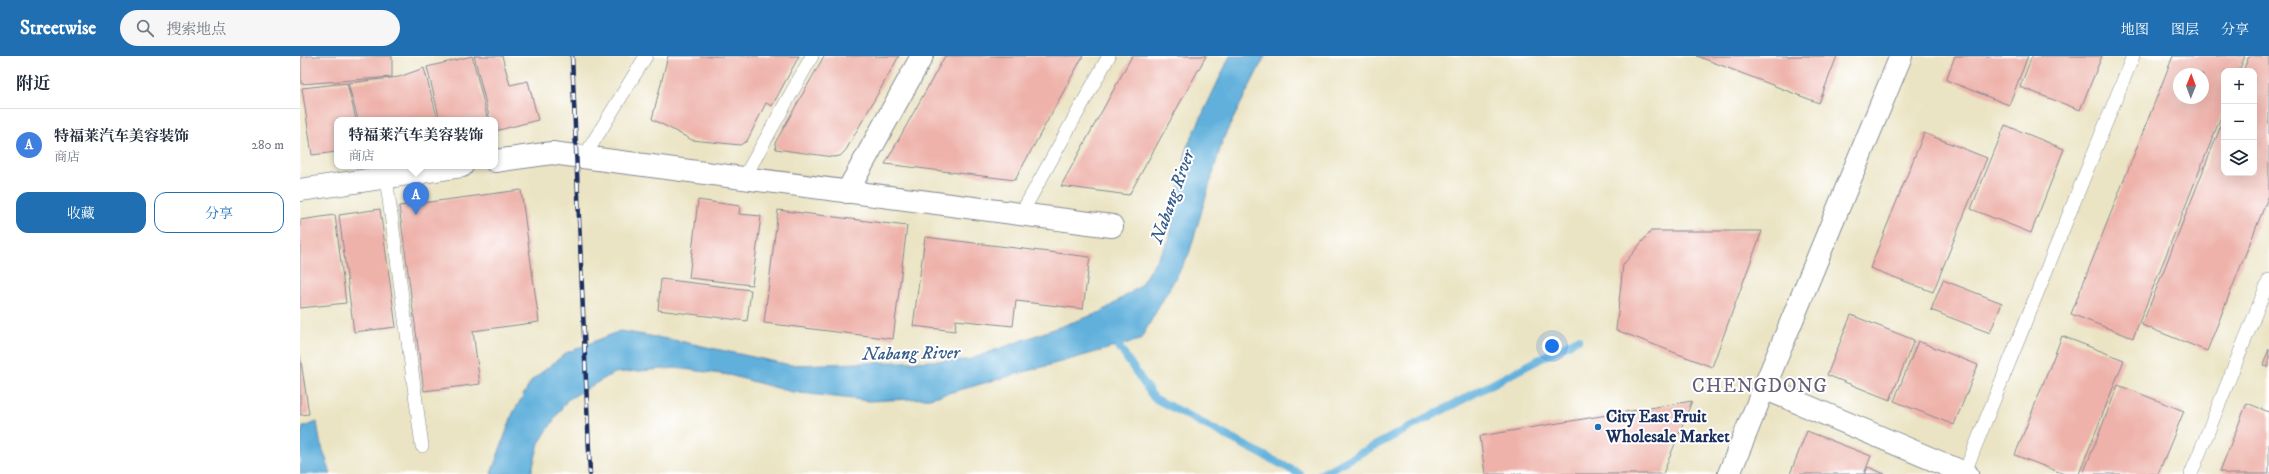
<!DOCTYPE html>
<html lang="zh">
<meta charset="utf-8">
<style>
:root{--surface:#fff;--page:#f6f6f7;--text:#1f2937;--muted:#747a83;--line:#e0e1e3;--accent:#1f6fb2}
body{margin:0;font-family:"IM FELL DW Pica","Noto Serif SC",serif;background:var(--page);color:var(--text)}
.controls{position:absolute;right:12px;top:12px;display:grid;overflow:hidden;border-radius:8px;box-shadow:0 4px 16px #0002}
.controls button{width:36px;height:36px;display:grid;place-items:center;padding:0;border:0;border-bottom:1px solid var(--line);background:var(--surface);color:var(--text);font:20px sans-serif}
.compass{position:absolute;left:1873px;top:12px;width:36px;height:36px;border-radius:50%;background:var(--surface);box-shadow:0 4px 16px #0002;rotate:1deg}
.you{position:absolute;left:1252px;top:290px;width:14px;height:14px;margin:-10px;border:3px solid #fff;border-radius:50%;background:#1a73e8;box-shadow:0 0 0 6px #1a73e833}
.badge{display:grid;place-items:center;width:26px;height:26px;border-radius:50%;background:var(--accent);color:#fff;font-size:13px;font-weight:700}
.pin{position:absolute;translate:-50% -33px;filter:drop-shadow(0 1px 2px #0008)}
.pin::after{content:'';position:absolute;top:21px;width:14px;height:12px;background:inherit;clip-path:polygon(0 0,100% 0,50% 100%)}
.popup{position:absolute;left:34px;top:61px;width:164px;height:52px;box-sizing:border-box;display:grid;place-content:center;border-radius:8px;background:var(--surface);filter:drop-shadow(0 1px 3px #0005);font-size:13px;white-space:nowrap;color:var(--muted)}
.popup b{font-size:15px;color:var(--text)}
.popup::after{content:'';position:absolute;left:50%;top:100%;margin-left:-8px;border:8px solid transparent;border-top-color:var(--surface)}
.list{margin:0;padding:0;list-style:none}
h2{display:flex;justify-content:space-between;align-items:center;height:52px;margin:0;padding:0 16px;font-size:17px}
h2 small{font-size:13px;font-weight:400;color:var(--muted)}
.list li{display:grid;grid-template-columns:26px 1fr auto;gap:12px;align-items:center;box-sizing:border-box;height:72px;padding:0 16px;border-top:1px solid var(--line)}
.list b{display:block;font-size:15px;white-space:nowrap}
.list p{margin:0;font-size:13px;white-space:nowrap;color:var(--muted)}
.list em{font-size:13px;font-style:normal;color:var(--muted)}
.actions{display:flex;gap:8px;padding:12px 16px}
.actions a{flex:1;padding:9px 0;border:1px solid var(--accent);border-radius:12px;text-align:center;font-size:14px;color:var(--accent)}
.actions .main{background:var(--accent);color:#fff}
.icon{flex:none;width:22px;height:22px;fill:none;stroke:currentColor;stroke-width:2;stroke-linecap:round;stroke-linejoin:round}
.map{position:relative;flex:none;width:1969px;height:418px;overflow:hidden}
header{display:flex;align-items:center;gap:24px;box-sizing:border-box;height:56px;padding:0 20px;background:var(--accent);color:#fff}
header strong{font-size:19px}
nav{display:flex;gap:22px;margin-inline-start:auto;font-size:14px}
.search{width:280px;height:36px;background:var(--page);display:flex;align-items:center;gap:10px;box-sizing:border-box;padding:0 14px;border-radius:22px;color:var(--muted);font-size:15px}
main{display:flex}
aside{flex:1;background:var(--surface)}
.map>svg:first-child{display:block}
</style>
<header>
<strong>Streetwise</strong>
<div class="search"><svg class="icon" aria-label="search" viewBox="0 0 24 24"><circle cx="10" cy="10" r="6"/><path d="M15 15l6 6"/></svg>搜索地点</div>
<nav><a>地图</a><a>图层</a><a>分享</a></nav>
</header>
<main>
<aside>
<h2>附近<small></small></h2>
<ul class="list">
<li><span class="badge" style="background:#3f7fe0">A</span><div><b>特福莱汽车美容装饰</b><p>商店</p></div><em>280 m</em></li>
</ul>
<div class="actions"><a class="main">收藏</a><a>分享</a></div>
</aside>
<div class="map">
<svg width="1969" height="418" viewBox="0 0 1969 418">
<rect width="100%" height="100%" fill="#fff"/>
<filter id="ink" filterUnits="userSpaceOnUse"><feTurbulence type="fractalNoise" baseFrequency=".025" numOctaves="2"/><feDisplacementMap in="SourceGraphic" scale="8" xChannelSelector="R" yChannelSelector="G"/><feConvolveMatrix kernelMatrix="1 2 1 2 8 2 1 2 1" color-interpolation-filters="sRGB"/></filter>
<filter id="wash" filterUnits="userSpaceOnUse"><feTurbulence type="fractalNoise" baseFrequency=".012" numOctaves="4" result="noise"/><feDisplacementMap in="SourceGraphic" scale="16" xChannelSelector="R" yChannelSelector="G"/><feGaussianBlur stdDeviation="0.9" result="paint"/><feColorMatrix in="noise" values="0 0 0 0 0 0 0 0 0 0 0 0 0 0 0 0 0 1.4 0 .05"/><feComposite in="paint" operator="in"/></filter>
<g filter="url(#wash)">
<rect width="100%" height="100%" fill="#ebe4c4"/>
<g fill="#61b0db" stroke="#3e709c">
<polygon points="930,0 965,0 923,83 889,198 840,284 630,342 570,345 492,336 429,319 376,312 314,317 267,344 239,387 231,418 191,418 213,357 232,324 266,297 320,275 379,285 490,309 668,304 801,256 839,231 869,184 887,91"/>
<polygon points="17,366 20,385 31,418 0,418 0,379 3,371"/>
</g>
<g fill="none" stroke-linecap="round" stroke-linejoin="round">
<g stroke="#61b0db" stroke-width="8">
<polyline points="813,282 854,342 1000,418"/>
<polyline points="1021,418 1278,283"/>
</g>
</g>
<g id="blocks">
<g fill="#eeb2aa" fill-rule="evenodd">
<polygon points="1,0 92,0 92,21 1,28"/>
<polygon points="172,0 188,64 140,64 127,11"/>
<polygon points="174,0 202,0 210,29 228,25 238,64 195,75 195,64 190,64"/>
<polygon points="368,0 499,0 472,50 466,47 447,85 440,89 392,84 352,63"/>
<polygon points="524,0 599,0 546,94 540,100 533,101 476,93 475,87"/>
<polygon points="645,0 783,0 715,124 585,108"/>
<polygon points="832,0 906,0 829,139 761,130"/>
<polygon points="1397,0 1537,0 1519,47"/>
<polygon points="1655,0 1728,0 1709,49 1646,24"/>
<polygon points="1732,0 1802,0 1780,54 1720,31"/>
<path d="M1873 0H1945L1939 15H1924V53L1833 282 1771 258ZM1879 18H1903V42H1879Z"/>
<polygon points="1949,0 1969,0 1969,139 1907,295 1842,269 1924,62 1924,117 1954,117 1954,15 1943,15"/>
<polygon points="124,12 138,64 58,64 48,27 99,21"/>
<polygon points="47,27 56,64 37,64 37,96 12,99 2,32"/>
<polygon points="1705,69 1764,93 1731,177 1671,153"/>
<polygon points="1624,77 1687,102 1633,236 1570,212"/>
<polygon points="221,134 239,266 173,275 180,328 124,335 99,150"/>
<polygon points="398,144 440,150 439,158 461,160 452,229 389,222"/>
<polygon points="80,153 96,271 54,276 39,159"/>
<polygon points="478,154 607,170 593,283 464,267"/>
<polygon points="35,159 46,247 0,252 0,164"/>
<polygon points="1351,175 1462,175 1412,311 1316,274 1323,209"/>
<polygon points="625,181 790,201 783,253 716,245 713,270 656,264 655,275 613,270"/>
<polygon points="361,223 451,234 447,265 358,254"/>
<polygon points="1643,224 1702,247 1690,277 1631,254"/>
<polygon points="1551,259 1614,284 1590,344 1527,319"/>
<polygon points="1762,280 1824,304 1779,418 1764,418 1715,399"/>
<polygon points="1618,285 1678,309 1654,369 1594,345"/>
<polygon points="1969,293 1969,311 1963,309"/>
<polygon points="0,299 9,358 0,359"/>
<polygon points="1818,329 1884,355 1858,418 1783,418"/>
<polygon points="1392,345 1363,418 1185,418 1180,380"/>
<polygon points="1947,347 1969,356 1969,418 1928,418 1920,415"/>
<polygon points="1507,375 1571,400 1564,418 1490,418"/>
<polygon points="1568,411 1585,418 1565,418"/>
</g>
</g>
</g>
<g filter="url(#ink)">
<use href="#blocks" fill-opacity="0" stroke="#838a91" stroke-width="1"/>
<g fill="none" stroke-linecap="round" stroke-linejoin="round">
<defs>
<g id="lane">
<polyline points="284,101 346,0"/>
<polyline points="86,121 122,390"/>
<polyline points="444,122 512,0"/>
<polyline points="721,158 809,0"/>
<polyline points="1664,418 1833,0"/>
<polyline points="1891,418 1969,224"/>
</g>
<g id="street">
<polyline points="195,105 252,97 812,170"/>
<polyline points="0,134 162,110"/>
<polyline points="547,136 622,0"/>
<polyline points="1464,332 1601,0"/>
<polyline points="1429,418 1464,332 1667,418"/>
</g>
</defs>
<use href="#lane" stroke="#838a91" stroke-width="14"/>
<use href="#street" stroke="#838a91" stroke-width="24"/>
<use href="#lane" stroke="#fff" stroke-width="13"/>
<use href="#street" stroke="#fff" stroke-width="22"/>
<defs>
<polyline id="rail" points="272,0 290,418"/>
</defs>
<use href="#rail" stroke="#1b2f5e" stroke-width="4.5"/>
<use href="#rail" stroke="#fff" stroke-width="3" stroke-dasharray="9" stroke-linecap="butt"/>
</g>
</g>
<circle fill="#1f6fb2" stroke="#fff" stroke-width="1.5" cx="1298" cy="371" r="4"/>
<g text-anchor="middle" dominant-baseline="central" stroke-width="4" stroke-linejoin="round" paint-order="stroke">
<g font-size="17" font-weight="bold" fill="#1b2f5e" stroke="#fff" text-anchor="start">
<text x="1306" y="361">City East Fruit<tspan x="1306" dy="20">Wholesale Market</tspan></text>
</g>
<g font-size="18" font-style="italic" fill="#345c8a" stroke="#fff">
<text transform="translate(873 141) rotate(-70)">Nabang River</text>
<text transform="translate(611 298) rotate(-1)">Nabang River</text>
</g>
<g font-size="19" letter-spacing="1" fill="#655d79" stroke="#fff">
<text x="1460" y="330">CHENGDONG</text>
</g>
</g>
</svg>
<div class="controls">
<button>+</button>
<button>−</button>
<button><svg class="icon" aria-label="layers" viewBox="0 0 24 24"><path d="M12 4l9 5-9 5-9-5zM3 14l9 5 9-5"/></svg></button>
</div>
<svg class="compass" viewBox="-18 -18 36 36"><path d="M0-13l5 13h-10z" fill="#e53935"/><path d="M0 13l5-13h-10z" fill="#747a83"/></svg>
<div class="you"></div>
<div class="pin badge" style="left:116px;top:159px;background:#3f7fe0">A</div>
<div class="popup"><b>特福莱汽车美容装饰</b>商店</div>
</div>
</main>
